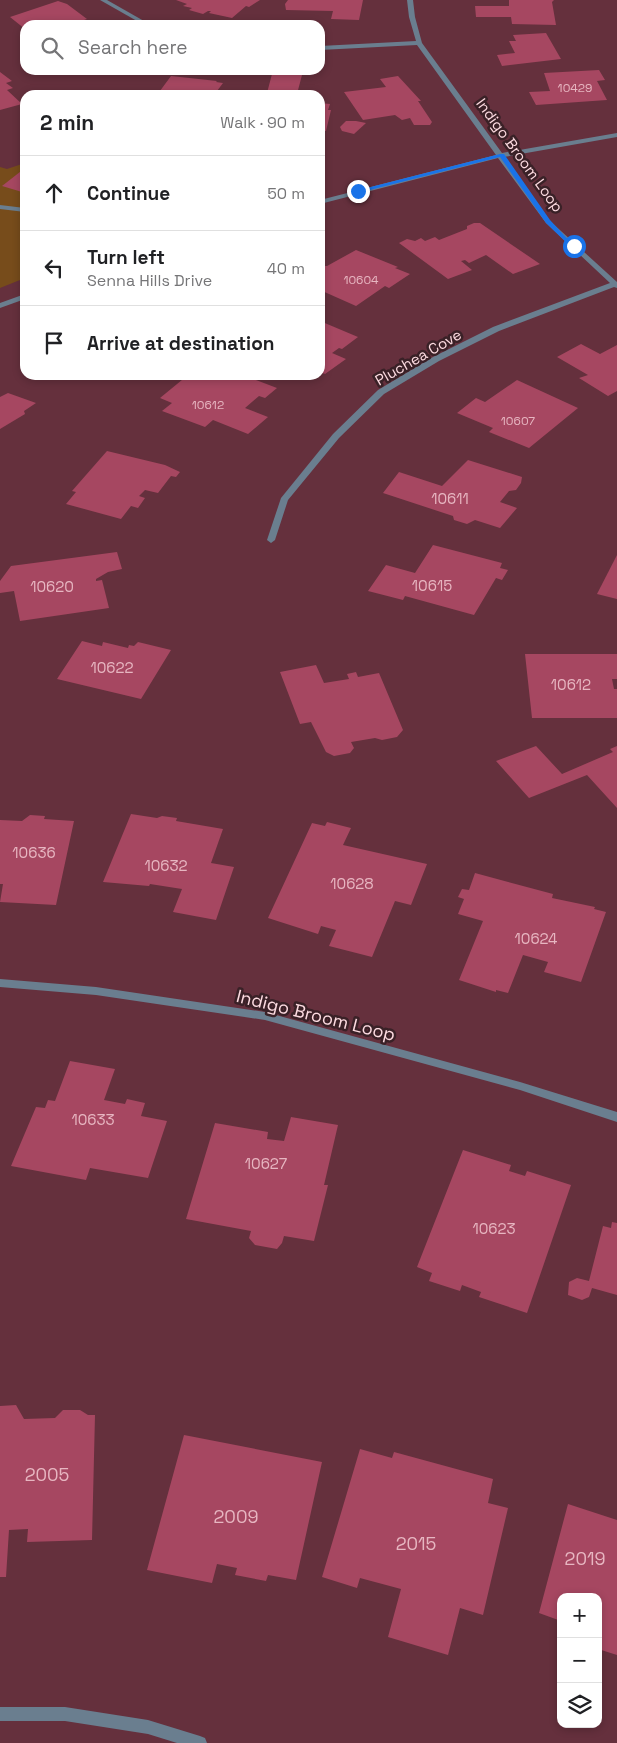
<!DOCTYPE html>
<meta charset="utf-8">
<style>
:root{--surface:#fff;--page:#f6f6f6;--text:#202124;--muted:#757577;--line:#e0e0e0}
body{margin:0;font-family:"Space Grotesk",sans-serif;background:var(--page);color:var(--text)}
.controls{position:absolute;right:15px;bottom:15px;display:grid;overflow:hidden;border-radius:10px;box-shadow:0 2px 8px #0003}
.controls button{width:45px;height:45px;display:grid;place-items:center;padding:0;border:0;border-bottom:1px solid var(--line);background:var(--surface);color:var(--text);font:25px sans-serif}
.stop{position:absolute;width:15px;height:15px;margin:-11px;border:4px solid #1a73e8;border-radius:50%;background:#fff}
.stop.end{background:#1a73e8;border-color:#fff;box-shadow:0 1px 5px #0008}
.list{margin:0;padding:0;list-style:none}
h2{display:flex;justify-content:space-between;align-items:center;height:65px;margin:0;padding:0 20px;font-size:21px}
h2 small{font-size:16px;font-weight:400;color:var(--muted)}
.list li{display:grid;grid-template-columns:32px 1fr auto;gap:15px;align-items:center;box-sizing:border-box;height:75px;padding:0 20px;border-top:1px solid var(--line)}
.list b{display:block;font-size:19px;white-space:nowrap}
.list p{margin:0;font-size:16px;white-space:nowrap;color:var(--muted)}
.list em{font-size:16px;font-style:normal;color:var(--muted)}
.icon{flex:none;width:28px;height:28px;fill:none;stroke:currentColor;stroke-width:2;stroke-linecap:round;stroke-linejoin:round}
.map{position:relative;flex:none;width:617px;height:1743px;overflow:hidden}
.search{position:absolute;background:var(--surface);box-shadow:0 2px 8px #0003;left:20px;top:20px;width:305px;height:55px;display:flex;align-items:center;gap:12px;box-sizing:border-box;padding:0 18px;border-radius:15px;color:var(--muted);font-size:19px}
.panel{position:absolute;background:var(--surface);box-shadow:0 2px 8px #0003;left:20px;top:90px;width:305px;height:290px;border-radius:15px}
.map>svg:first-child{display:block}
</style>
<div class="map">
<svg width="617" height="1743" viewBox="0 0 617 1743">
<rect width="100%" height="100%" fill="#65303d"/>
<polygon fill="#774c1b" points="25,163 25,278 0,288 0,167 7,169"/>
<g fill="#a64761">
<polygon points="176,0 260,0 249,7 246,6 232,18 209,13 211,11 208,11 203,14 189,10 192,8 183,6 187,4"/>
<polygon points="288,0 363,0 359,20 331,19 333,11 286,10 285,4"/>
<polygon points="509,0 554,0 552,2 556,25 512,24 511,17 476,17 475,6 509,6"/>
<polygon points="58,1 67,4 87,19 69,25 25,25 25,29 10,17"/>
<polygon points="546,33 561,59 502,66 497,55 515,53 509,41 516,41 513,35"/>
<polygon points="599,70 605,80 597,81 607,100 536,105 529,92 550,91 544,73"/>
<polygon points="0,72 12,81 6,83 13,88 7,90 22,104 0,110"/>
<polygon points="272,74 302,75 297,94 271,95 271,93 267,93"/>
<polygon points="171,76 217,81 216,82 223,83 214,95 157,95"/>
<polygon points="398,76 421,101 418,101 432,122 430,125 414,125 410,118 402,120 395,115 363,120 344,92 386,87 380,79"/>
<polygon points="320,103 330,104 328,110 331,110 326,131 320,130"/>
<polygon points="346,121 356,121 366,123 354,134 342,131 340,127"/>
<polygon points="25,168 25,189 22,192 2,186"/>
<polygon points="474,223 480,223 540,264 513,274 486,255 469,263 465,260 461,261 472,270 448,279 399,243 407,239 415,241 421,238 425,241 435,237 439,240 467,229 467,226"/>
<polygon points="356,250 398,267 395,268 410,274 389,288 385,286 356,306 320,290 320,266 327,266"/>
<polygon points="320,321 358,337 342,349 339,348 332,353 346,359 325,374 320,372"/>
<polygon points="581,344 600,354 617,345 617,391 608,396 579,378 588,375 557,357"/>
<polygon points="188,375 243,375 277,388 265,398 259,396 245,408 268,417 248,434 213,420 205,427 162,411 172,403 160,398"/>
<polygon points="517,380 578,408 529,448 489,432 493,428 457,413 476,398 485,402"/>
<polygon points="8,393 36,403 24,411 25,414 0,429 0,397"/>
<polygon points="107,451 165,465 180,472 176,477 171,476 158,493 145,490 139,496 145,498 138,508 131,506 121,519 66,504 76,492 72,491"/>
<polygon points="468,460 522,477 521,483 516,490 509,491 500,502 517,508 500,528 475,520 467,524 454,520 453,516 383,493 399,472 442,486"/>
<polygon points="433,545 502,563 500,568 508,570 502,580 496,578 474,615 405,596 403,600 368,591 386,565 415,573"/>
<polygon points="117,552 122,569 108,572 96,579 96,581 102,580 109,608 20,621 14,591 0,593 0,581 11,566"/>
<polygon points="617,555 617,599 597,594"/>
<polygon points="82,641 102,646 103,642 128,648 129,645 134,646 138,642 171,650 141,699 57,679"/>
<polygon points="525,654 617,654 617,679 612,679 614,689 617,689 617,718 532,718"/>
<polygon points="316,665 324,683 349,679 347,674 356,672 358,677 379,673 403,730 397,737 382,740 375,738 351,742 354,748 350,753 334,756 326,752 311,722 300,724 280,672"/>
<polygon points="536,746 562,774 613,752 610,749 617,746 617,808 587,775 529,798 496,761"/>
<polygon points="131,814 157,818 162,816 177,818 176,821 223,829 211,863 234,867 216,920 173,912 182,889 150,884 149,886 103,882"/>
<polygon points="30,815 45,816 44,819 74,821 56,905 0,902 3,884 0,884 0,820 22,821"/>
<polygon points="327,822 351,828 343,845 427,864 411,905 395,901 372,957 329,946 336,930 321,926 318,934 268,918 312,823 325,826"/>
<polygon points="475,873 553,894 552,898 595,907 594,909 606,912 581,982 544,972 548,962 523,955 508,993 496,990 496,992 459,980 483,921 458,914 464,899 458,897 462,889 469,890"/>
<polygon points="70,1061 115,1069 104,1100 125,1104 127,1099 145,1103 141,1116 167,1121 148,1178 90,1168 86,1180 11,1166 36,1107 45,1108 48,1100 55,1101"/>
<polygon points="291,1117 338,1125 324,1185 328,1185 314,1241 284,1236 282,1243 277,1249 255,1245 249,1238 251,1231 186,1219 215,1123 268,1132 267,1139 284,1141"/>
<polygon points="463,1150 511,1165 509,1171 525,1176 527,1171 571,1185 527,1313 479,1297 481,1292 462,1285 460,1291 429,1281 432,1273 417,1267"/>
<polygon points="612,1222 617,1223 617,1295 592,1288 589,1297 582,1300 568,1295 569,1282 577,1278 589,1281 603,1226 611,1228"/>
<polygon points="16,1405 24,1419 55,1418 63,1410 80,1410 88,1415 95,1415 92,1540 27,1542 28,1529 9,1530 6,1577 0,1577 0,1406"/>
<polygon points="184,1435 322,1462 296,1580 268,1575 266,1581 235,1575 237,1568 217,1564 212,1583 147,1570"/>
<polygon points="360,1449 392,1458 394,1452 493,1479 488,1503 508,1508 483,1615 460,1608 448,1655 388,1637 401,1589 360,1578 357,1588 322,1577"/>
<polygon points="568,1504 617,1520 617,1655 598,1649 598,1597 561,1597 561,1621 539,1613"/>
</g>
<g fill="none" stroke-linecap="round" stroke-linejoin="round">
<polygon fill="#6a7e8f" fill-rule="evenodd" points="0,205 25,208 25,212 0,209"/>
<g fill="#6a7e8f" fill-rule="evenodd">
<polygon points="100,0 107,0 151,25 144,25"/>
<polygon points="407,0 413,0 415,17 422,43 502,153 617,133 617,137 504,157 550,221 617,282 617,288 614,287 499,331 439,361 384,394 339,438 288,500 275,540 271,543 267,540 281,498 333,434 378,390 433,357 493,327 610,283 546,223 498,158 320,204 320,200 496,155 417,45 320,50 320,46 416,41 409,17"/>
<polygon points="25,294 25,299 0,308 0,303"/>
<polygon points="0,979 96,987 265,1012 520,1082 617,1112 617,1122 520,1090 265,1020 96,995 0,987"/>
<polygon points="0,1707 65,1707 148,1720 200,1736 205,1738 207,1743 177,1743 148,1734 65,1721 0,1721"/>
</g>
</g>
<polygon fill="#1a73e8" points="500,154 504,154 550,220 576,248 572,248 546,223 500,157 358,193 355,191"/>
<g text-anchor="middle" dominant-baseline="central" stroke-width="5" stroke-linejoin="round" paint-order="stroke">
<g font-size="12" fill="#e7b6c1">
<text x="575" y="88">10429</text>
<text x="361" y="280">10604</text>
<text x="208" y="405">10612</text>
<text x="518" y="421">10607</text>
</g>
<g font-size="15" fill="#fddbe1" stroke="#3a2127">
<text transform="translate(520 155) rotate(54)">Indigo Broom Loop</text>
<text transform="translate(418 357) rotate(-30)">Pluchea Cove</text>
</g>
<g font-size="15" fill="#e7b6c1">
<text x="450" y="498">10611</text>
<text x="432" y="585">10615</text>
<text x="52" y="586">10620</text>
<text x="112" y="667">10622</text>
<text x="571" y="684">10612</text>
<text x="34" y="852">10636</text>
<text x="166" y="865">10632</text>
<text x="352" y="883">10628</text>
<text x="536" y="938">10624</text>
<text x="93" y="1119">10633</text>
<text x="266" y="1163">10627</text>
<text x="494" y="1228">10623</text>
</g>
<g font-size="18" fill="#fddbe1" stroke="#3a2127">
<text transform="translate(316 1015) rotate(14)">Indigo Broom Loop</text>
</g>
<g font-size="18" fill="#e7b6c1">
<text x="47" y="1474">2005</text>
<text x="236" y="1516">2009</text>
<text x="416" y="1543">2015</text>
<text x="585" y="1558">2019</text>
</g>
</g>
</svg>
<div class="controls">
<button>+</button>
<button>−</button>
<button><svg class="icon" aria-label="layers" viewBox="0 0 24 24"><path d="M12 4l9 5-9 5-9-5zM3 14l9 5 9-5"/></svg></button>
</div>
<div class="stop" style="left:574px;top:246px"></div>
<div class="stop end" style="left:358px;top:191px"></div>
<div class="search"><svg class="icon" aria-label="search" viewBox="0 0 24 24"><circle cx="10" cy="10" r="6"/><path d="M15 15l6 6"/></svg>Search here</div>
<section class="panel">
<h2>2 min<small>Walk · 90 m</small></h2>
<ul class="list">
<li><svg class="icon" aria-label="ahead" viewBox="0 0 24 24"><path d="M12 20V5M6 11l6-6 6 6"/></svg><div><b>Continue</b></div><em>50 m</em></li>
<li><svg class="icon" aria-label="left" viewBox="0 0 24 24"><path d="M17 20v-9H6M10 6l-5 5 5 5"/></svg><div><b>Turn left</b><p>Senna Hills Drive</p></div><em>40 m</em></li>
<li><svg class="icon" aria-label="arrive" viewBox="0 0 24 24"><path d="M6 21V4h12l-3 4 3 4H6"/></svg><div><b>Arrive at destination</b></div></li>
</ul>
</section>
</div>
